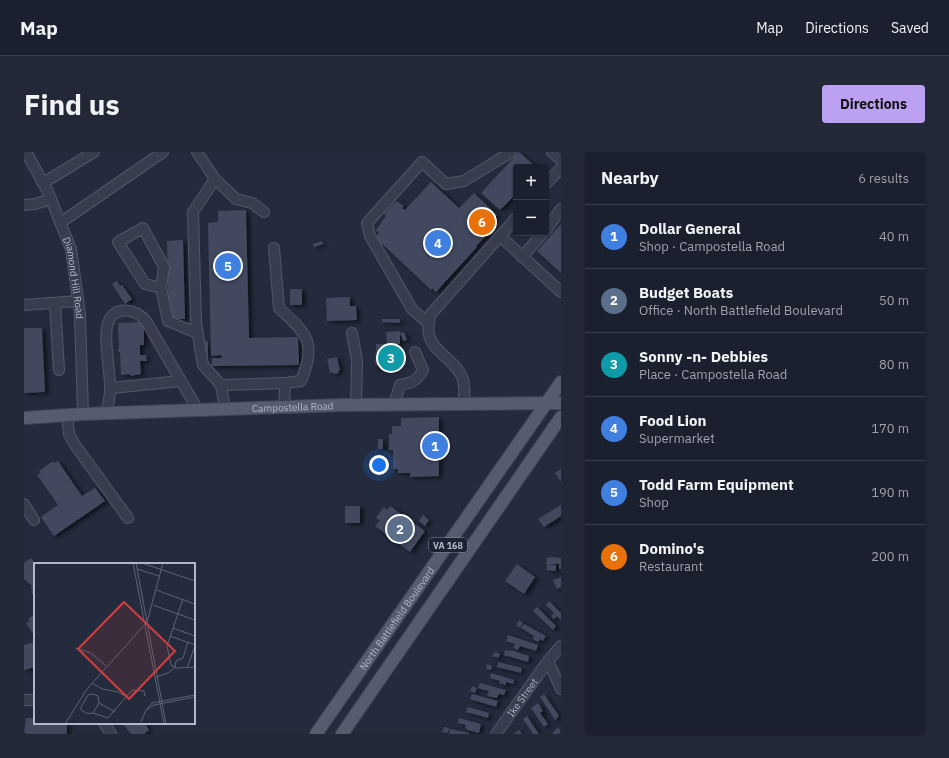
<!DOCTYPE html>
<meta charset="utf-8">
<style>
:root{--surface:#1a202e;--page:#232836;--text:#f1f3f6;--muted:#9fa3aa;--line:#383e4a;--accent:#bca0f2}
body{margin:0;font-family:"IBM Plex Sans",sans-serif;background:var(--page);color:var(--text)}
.controls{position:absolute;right:12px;top:12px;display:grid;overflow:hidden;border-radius:4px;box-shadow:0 1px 3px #0004}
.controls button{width:36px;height:36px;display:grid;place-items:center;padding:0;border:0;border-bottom:1px solid var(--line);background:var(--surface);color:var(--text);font:20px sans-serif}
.you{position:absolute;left:355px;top:313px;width:14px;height:14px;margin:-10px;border:3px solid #fff;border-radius:50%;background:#1a73e8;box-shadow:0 0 0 6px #1a73e833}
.badge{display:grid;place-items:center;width:26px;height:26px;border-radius:50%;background:var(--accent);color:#fff;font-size:13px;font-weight:700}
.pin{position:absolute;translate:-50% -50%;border:2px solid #fff;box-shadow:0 1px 4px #0006}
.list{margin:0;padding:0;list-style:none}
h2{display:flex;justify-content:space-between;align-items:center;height:52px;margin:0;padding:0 16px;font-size:17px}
h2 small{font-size:13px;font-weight:400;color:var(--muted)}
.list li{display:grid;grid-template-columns:26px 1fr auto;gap:12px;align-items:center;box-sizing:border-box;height:64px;padding:0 16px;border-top:1px solid var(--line)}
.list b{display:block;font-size:15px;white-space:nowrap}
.list p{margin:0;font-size:13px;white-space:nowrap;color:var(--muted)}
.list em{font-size:13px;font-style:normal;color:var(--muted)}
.map{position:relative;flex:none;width:537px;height:582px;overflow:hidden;border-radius:4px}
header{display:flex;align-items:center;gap:24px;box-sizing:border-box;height:56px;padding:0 20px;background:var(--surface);border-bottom:1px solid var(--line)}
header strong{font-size:19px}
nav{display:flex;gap:22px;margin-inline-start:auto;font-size:14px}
.intro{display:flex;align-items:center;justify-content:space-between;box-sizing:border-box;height:96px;padding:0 24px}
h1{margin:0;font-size:28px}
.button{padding:10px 18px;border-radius:4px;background:var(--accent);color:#111;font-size:14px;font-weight:700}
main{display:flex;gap:24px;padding:0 24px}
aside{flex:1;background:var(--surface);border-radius:4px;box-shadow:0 1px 3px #0004}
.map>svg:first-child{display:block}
</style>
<header>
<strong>Map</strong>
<nav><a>Map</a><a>Directions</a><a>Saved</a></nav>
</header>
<div class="intro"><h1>Find us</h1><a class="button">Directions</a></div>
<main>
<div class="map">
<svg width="537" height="582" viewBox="0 0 537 582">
<defs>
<filter id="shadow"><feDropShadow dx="3.5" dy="2" stdDeviation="2" flood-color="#0009"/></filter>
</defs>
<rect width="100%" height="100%" fill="#232b3d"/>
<g fill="#424a5f" filter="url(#shadow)">
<polygon points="495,0 512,15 492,15 492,42 477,57 475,57 457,41"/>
<polygon points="407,30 435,56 450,41 473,63 468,69 465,68 467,70 461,75 460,74 458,76 465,81 452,94 453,95 412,140 408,136 407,138 351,85 355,81 352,78 362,64 360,62 370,51 372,49 380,54 378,56 381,58"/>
<polygon points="222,58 225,186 274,185 275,213 188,214 188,206 198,206 197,203 187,204 184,71 194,70 194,59"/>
<polygon points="537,72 537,121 513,99"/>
<polygon points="159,88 161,167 145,167 143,89"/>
<polygon points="298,89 299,92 290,95 289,92"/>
<polygon points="93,129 96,134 98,133 108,147 101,152 88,132"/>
<rect x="266" y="137" width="12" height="16"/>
<polygon points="326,145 326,154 332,154 333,168 303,169 302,146"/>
<polygon points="358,167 376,167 376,171 358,170"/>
<polygon points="120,170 120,193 116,193 116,203 122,203 123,209 116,209 117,222 106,224 106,222 97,223 96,200 94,200 94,197 95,197 94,171"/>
<polygon points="0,176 18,176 21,240 0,241"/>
<polygon points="376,179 376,192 370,192 371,215 351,213 352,192 361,192 364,207 362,180"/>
<polygon points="380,180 383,188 379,189 376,181"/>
<rect x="180" y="189" width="4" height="15"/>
<polygon points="313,205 316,218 314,219 315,221 310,222 309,220 306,221 303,207"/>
<polygon points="415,265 415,324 386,325 386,321 374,321 374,317 369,317 369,298 365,298 365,282 368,282 368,274 377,274 377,266"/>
<rect x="354" y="287" width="5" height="10"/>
<polygon points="29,309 30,311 34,309 58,344 71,336 81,349 30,384 17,365 34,353 13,323 17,321 15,319"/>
<polygon points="537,317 537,330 531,321"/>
<polygon points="537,353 537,364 520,375 514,367"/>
<rect x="321" y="354" width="15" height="17"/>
<polygon points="366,354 401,379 386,400 351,374 356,368 352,366 360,355 363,358"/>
<polygon points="399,363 405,368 401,374 395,369"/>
<polygon points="528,405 537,406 537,417 535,417 535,412 522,412 523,406"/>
<polygon points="7,406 11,411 11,446 7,440 9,438 6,435 8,434 0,427 0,411"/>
<polygon points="493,412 511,425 500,442 481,429"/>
<polygon points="523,412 532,413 532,419 523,418"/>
<polygon points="537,425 537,435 533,437 529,428"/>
<polygon points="525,449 537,461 537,469 533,464 530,467 527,464 530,461 522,453"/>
<polygon points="513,455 532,474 529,478 509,459"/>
<polygon points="11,462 11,485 2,471 6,469 4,467"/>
<polygon points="495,468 499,471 496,476 492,473"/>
<polygon points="500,472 522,484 519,489 516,487 514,490 509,487 510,484 497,476"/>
<polygon points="484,483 514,493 512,499 496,494 494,498 489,496 491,492 482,489"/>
<polygon points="10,490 11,515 0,518 0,493"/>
<polygon points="481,498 487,499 487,498 505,504 504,510 480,503"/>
<polygon points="471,500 476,502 474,506 468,504"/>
<polygon points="474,510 498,516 497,521 473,515"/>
<polygon points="463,512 468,514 467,518 462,517"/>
<polygon points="467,521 490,528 489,532 482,530 482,533 475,531 476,529 466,526"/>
<polygon points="456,531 482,538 480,543 475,542 473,546 463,544 465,539 454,536"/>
<polygon points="448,534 453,536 451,541 446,539"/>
<polygon points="448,542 474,549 472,555 446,547"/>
<polygon points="520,542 535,564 531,568 516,545"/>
<polygon points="514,551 519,559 516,561 524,572 520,575 507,556"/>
<polygon points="444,555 465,561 464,566 442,560"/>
<polygon points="503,564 515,582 509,582 499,567"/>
<polygon points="2,566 11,566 11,571 43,571 43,582 0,582"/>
<polygon points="435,566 457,572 455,581 444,578 441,576 442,573 434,571"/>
<polygon points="103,571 121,571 125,578 120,582 107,582 100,573"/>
<polygon points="420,575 425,576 424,581 418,580"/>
<polygon points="534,575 537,580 535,582 528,582"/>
<polygon points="426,577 445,581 445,582 425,582"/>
<polygon points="495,578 498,582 490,582"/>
</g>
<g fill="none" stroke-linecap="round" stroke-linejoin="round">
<defs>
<g id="minor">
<path id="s1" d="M2 0 24 40 47 97 56 162 59 262"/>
<polyline points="173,0 191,27 212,47 228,51 240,60"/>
<polyline points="528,0 537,8"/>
<polyline points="191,27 169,60 172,171 179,213 197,233 201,257"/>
<polyline points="19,31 70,0"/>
<polyline points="522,32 537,16"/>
<polyline points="0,53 11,52 27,47"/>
<polyline points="36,71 139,0"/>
<polyline points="522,78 537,57"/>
<polyline points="476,84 537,140"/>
<path d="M250 96 255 156C283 182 293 190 277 229L261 231 260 255"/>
<polyline points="498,105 519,81"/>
<polyline points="137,136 121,132 94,90 119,76 140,115 137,136 144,169 173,181"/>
<polyline points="31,151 35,218"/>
<polyline points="0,153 54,149"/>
<polyline points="404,171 388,157 346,84 343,71 398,10 422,32 440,29 487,0"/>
<polyline points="328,181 333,209 332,253"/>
<polyline points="197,233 261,231"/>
<polyline points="87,236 157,229"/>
<path d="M370 253 376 233C387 231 393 229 399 218L391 200"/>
<path d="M439 253C440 244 442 234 438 225 428 201 395 199 407 162L492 66"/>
<path d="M82 261C84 252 87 243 86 234 86 219 80 188 83 175 87 153 110 155 122 169L174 258"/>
<polyline points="43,263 45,282 51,293 104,366"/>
<polyline points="0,352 10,368"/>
<polyline points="524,509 537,537"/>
<polyline points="0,548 11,548"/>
<polyline points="80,571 87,582"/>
<path id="s2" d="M472 582 524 509 537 494"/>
</g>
<g id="major">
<path id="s3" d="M0 266 59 262 318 253 537 251"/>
<path id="s4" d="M292 582 537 230"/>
<polyline points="318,582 537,265"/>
</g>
</defs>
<use href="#minor" stroke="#525868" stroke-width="12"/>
<use href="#major" stroke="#404656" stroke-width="14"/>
<use href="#minor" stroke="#373d4d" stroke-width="10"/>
<use href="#major" stroke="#555c6d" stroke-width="12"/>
</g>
<g text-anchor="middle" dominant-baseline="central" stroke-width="3.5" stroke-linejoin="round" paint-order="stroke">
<rect fill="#1c2232" stroke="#858b9b" stroke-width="1" x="405" y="386" width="38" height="14" rx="3"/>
<g font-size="9" font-weight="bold" fill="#b2b8c8">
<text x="424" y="393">VA 168</text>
</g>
<g font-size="10" fill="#b2b8c8" stroke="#1c2232">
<text stroke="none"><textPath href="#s1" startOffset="136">Diamond Hill Road</textPath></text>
<text stroke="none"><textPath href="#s3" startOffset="269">Campostella Road</textPath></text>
<text stroke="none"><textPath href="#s4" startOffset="141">North Battlefield Boulevard</textPath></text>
<text stroke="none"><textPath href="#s2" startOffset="45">Ike Street</textPath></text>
</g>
</g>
<g transform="translate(10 411)">
<rect width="161" height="161" fill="#232b3d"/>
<path fill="none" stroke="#5c6375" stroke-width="1" d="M99 0 130 161M102 0 132 161M108 0 161 18M103 6 125 13M122 27 161 41M149 36 133 83 137 102 142 105 161 104M119 42 161 57M139 65 161 73M136 73 161 82M41 85 57 90 72 103M141 104 142 98 149 95 154 79M153 105 161 83M122 114 134 110 141 104M58 120 68 126 84 129 91 133M59 131 64 133 65 140 59 150 54 151 47 147V144L54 132ZM161 132 118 140 112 147 120 142 161 134M65 140 81 149M59 150 74 155 98 127 110 128 111 133M107 159 112 147M31 161 53 126 113 59 129 0"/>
<path fill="#d13e40" fill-opacity="0.15" stroke="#d13e40" stroke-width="2" d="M90 39 141 88 95 136 44 86Z"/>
<rect width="161" height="161" fill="none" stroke="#b2b8c8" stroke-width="2"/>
</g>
</svg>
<div class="controls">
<button>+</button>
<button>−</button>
</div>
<div class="you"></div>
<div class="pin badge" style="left:411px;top:294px;background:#3f7fe0">1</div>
<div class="pin badge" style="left:376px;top:377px;background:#5c6f8a">2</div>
<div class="pin badge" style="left:367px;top:206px;background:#0f9aa8">3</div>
<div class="pin badge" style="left:414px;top:91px;background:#3f7fe0">4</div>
<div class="pin badge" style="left:204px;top:114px;background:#3f7fe0">5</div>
<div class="pin badge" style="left:458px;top:70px;background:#e8710a">6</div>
</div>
<aside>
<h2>Nearby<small>6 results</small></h2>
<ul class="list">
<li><span class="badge" style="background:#3f7fe0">1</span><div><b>Dollar General</b><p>Shop · Campostella Road</p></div><em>40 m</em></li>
<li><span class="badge" style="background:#5c6f8a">2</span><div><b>Budget Boats</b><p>Office · North Battlefield Boulevard</p></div><em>50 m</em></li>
<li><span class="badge" style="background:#0f9aa8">3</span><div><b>Sonny -n- Debbies</b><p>Place · Campostella Road</p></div><em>80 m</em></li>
<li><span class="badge" style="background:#3f7fe0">4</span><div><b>Food Lion</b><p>Supermarket</p></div><em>170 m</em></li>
<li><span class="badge" style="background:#3f7fe0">5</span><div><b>Todd Farm Equipment</b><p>Shop</p></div><em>190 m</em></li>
<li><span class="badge" style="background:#e8710a">6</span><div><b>Domino's</b><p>Restaurant</p></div><em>200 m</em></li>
</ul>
</aside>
</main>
